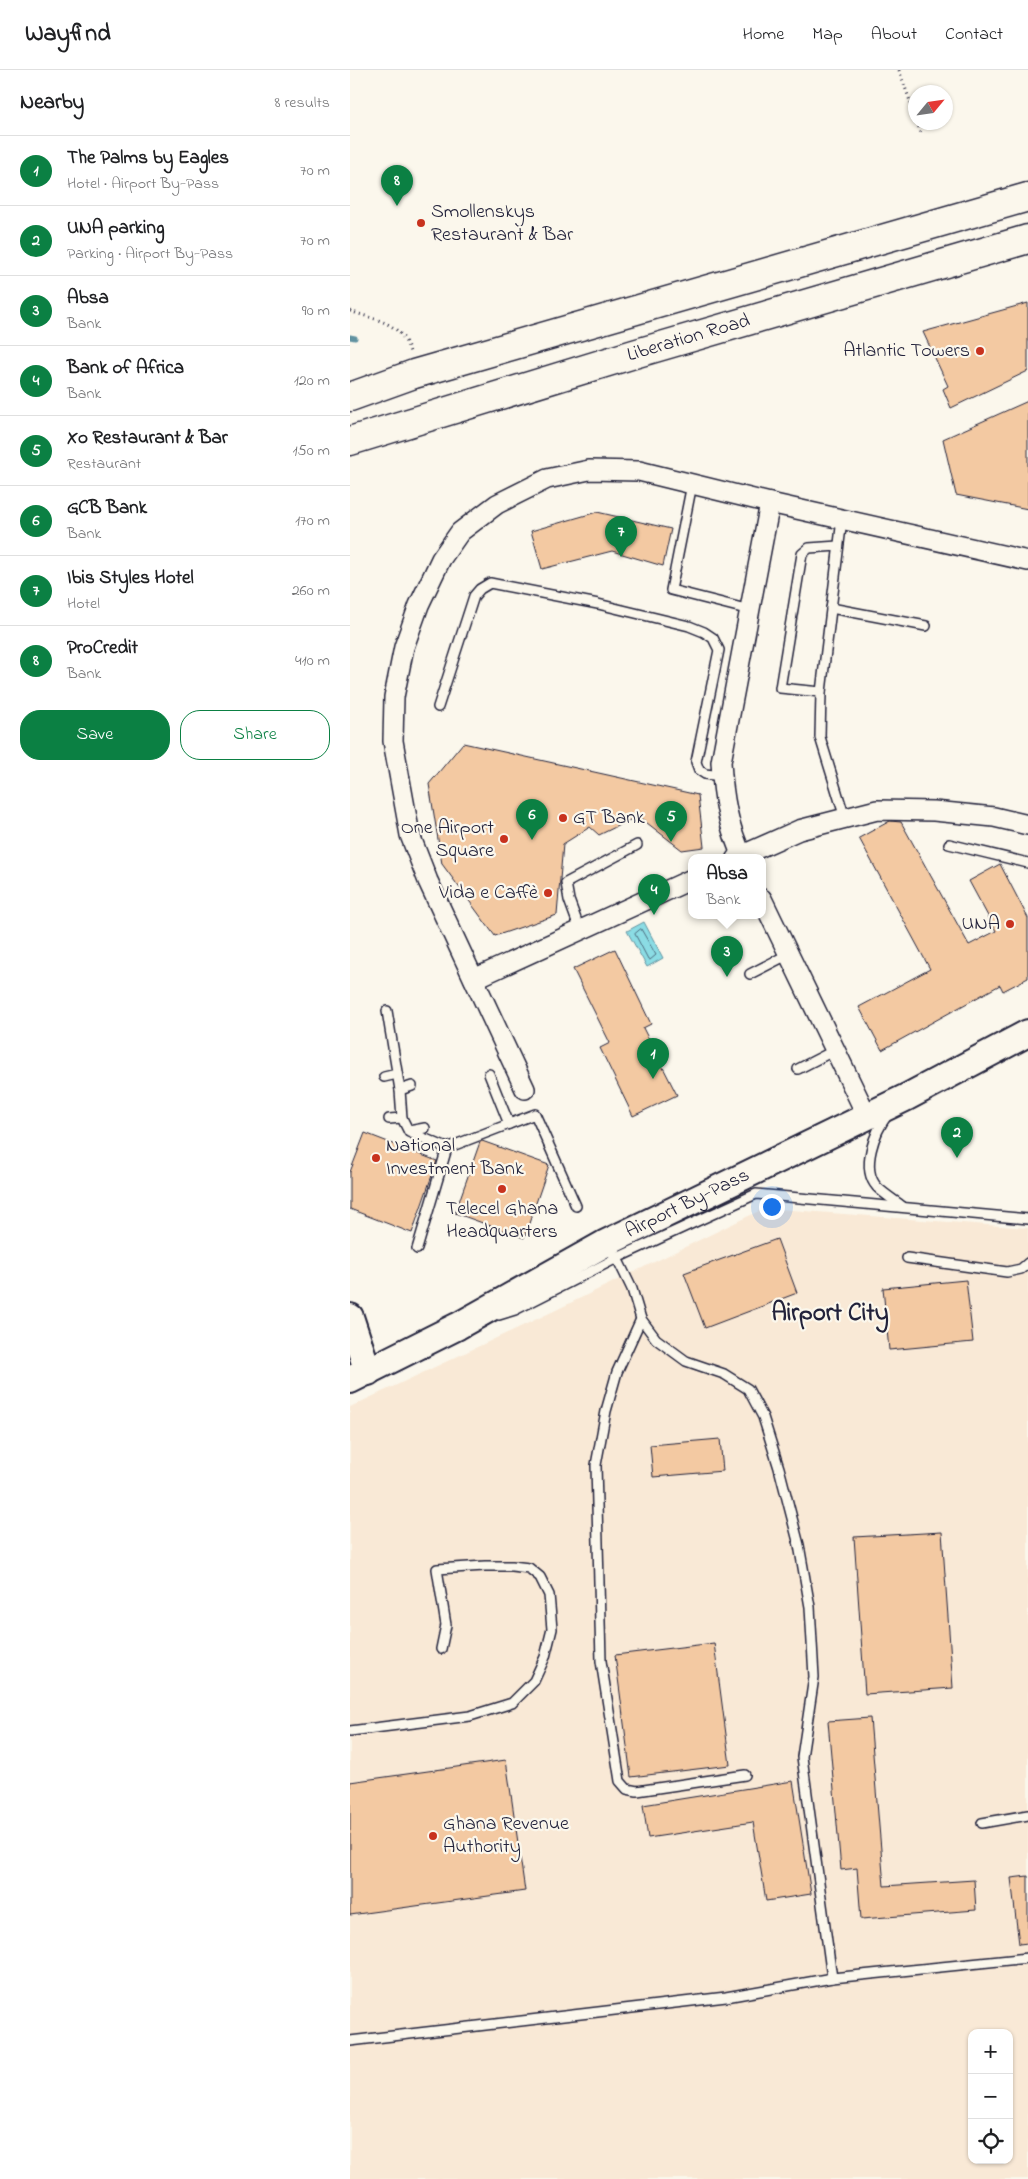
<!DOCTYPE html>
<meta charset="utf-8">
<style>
:root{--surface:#fff;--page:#f2f2f2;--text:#202124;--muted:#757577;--line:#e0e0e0;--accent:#0b8043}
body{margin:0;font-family:"Indie Flower",sans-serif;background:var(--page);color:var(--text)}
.controls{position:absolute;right:15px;bottom:15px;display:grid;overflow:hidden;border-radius:10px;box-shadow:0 1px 4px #0004}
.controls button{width:45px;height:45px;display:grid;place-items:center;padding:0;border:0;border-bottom:1px solid var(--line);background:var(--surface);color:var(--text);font:25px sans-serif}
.compass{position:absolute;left:558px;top:15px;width:45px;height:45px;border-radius:50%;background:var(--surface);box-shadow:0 1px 4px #0004;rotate:61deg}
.you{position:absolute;left:421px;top:1136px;width:18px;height:18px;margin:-12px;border:4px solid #fff;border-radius:50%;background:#1a73e8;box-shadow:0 0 0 8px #1a73e833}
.badge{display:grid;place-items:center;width:32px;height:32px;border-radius:50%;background:var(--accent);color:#fff;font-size:16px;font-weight:700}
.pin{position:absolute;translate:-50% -41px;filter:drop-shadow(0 1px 2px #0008)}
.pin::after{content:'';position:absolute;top:26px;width:18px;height:15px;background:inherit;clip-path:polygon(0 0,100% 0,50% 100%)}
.popup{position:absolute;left:338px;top:784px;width:78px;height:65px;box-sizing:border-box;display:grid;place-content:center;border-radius:10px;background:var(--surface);filter:drop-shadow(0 1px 4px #0005);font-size:16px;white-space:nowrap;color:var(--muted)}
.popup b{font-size:19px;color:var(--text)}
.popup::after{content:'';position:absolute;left:50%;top:100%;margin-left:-10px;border:10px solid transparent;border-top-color:var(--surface)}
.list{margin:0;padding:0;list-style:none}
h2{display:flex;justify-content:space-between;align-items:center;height:65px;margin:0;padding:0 20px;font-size:21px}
h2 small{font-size:16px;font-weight:400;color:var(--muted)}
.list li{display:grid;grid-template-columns:32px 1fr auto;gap:15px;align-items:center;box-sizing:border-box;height:70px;padding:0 20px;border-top:1px solid var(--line)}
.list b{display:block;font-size:19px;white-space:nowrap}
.list p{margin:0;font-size:16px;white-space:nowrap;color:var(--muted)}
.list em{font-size:16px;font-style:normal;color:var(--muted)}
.actions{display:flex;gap:10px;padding:15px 20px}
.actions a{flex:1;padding:11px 0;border:1px solid var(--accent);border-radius:20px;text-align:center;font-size:18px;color:var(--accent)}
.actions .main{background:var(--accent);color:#fff}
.icon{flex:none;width:28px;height:28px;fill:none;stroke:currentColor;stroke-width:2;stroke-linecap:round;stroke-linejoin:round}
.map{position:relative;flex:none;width:678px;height:2109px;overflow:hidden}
header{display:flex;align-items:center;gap:30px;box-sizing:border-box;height:70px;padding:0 25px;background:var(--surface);border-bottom:1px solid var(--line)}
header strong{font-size:24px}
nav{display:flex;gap:28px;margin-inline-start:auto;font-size:18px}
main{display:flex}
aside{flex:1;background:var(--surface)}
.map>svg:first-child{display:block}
</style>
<header>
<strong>Wayfind</strong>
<nav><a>Home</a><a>Map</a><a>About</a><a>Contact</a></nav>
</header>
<main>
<aside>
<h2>Nearby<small>8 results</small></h2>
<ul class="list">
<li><span class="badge">1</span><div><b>The Palms by Eagles</b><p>Hotel · Airport By-Pass</p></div><em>70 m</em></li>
<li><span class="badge">2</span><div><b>UNA parking</b><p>Parking · Airport By-Pass</p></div><em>70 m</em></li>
<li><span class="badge">3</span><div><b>Absa</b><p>Bank</p></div><em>90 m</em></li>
<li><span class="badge">4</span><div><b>Bank of Africa</b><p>Bank</p></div><em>120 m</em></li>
<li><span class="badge">5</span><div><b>Xo Restaurant &amp; Bar</b><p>Restaurant</p></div><em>150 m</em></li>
<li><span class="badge">6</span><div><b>GCB Bank</b><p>Bank</p></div><em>170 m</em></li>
<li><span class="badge">7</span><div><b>Ibis Styles Hotel</b><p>Hotel</p></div><em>260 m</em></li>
<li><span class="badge">8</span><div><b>ProCredit</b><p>Bank</p></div><em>410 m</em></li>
</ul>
<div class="actions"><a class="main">Save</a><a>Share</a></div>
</aside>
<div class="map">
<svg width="678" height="2109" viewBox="0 0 678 2109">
<rect width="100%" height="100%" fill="#fbf7ec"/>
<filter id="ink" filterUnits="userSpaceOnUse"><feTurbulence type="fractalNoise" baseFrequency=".02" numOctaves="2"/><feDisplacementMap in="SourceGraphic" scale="10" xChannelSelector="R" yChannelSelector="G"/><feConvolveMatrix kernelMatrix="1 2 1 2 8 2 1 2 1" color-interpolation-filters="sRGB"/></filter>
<g filter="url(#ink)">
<path fill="#f9e9d6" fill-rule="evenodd" d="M415 1138 678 1158V2109H0V1337L206 1240ZM622 1963H659V2090H622Z"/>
<polygon fill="#8bdce4" stroke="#6192a0" points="294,852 313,888 297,897 277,861"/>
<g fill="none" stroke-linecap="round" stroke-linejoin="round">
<polygon stroke="#4c6c7f" stroke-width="1" points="291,859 306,885 300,890 298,889 285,864"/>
<polyline stroke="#6192a0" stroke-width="5" points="0,267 5,268"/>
</g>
<g fill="#f3c9a2" stroke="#22223b">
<polygon points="678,233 678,301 601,338 593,319 598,316 573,262"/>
<polygon points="678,331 678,439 606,425 593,369"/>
<polygon points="247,442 321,459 313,496 262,481 192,499 181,461"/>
<polygon points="113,673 348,725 354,777 332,780 288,746 249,765 240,757 213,774 207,845 145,866 92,794 79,714"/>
<polygon points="540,751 551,752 619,875 646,861 619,811 650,794 678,848 678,908 653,921 650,915 532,980 509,937 580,899 509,768"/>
<polygon points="265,879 301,954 293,958 327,1025 283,1046 250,978 260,973 223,899"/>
<polygon points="15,1063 87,1091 62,1163 0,1139 0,1102"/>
<polygon points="132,1071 199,1095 174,1168 105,1143 130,1072"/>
<polygon points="427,1169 447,1223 355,1258 334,1203"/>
<polygon points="616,1210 623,1272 539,1280 533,1218"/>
<polygon points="370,1369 373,1401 303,1407 300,1375"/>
<polygon points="592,1462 603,1618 515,1624 504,1467"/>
<polygon points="364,1573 380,1695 281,1707 265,1585"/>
<polygon points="520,1648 534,1816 624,1810 626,1840 511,1849 507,1798 491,1800 478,1651"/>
<polygon points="156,1690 175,1821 0,1845 0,1712"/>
<polygon points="443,1711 461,1824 416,1831 403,1752 298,1768 293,1735"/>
<polygon points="678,1806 678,1873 669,1874 661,1808"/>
</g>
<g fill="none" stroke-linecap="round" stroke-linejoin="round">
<defs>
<g id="lane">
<polyline points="342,414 321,520 400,540"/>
<polyline points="492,449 471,622 470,667 495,748"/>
<polyline points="481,538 576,556"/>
<polyline points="471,622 430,618 452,484 459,478 488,476"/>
<polyline points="88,637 124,526 130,519 140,513 248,534 339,556 354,562 363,568 369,580 346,692 349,700 355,704 372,706"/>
<polyline points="599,774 678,793"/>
<polyline points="230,860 219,830 216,813 287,775"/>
<polyline points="400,904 439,884"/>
<polyline points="37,941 50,1020 52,1048 59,1062 97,1078 67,1179"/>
<polyline points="448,999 485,980"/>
<polyline points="139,1004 159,1054"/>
<polyline points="34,1007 47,1004"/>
<polyline points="50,1020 62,1016"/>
<path d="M538 1044C525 1061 510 1098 527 1117 534 1124 544 1130 552 1136"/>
<polyline points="39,1049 52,1048"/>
<polyline points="59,1061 75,1058"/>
<polyline points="97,1078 185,1044 226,1136"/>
<polyline points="255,1176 267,1188 282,1219 291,1249 306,1269 336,1291 374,1304 398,1319 413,1347 429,1398 449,1475 460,1537 464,1607 452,1687 482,1908"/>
<polyline points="557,1188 657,1202 671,1199 678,1193"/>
<polyline points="149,1245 165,1240 267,1188 406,1124 678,1149"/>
<polyline points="291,1249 267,1302 256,1341 246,1395 251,1591 270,1711 277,1719 287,1721 395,1705"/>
<polyline points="0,1661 120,1646 162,1633 184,1611 195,1587 202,1559 199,1525 190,1507 179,1498 162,1496 135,1496 87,1499 96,1555 91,1579"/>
<polyline points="632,1753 678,1745"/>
<polyline points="0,1971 376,1927 482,1908 678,1888"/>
</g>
<g id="street">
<polyline points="386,788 449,760 527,740 584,741 644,747 678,755"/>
<path d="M393 788C378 757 373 726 371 692L420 433"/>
<polyline points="412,829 517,1046"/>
<polyline points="124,909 342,809"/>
<polyline points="175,1019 78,811 60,765 43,671 44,627 54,577 69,535 91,489 110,462 147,434 197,409 239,400 289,401 420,433 678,491"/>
</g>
<g id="secondary">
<polyline points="0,1247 18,1302"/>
<path id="s1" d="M0 1310 108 1256 254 1174 557 1027 678 963"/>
</g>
<g id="highway">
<polyline points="0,327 64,304 678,127"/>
<path id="s2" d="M0 371 284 284 678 169"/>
</g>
</defs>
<use href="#lane" stroke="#22223b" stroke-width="12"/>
<use href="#street" stroke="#22223b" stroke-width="22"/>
<use href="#secondary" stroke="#22223b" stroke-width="30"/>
<use href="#highway" stroke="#22223b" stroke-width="31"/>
<g stroke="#22223b" stroke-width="3" stroke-dasharray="1 4" stroke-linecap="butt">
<polyline points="549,0 566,48"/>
<polyline points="567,52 572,66"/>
<path d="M0 241C28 251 50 251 60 282"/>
</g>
<use href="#lane" stroke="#fbf7ec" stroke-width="9"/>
<use href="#street" stroke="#fbf7ec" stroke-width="19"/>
<use href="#secondary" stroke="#fbf7ec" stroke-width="26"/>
<use href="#highway" stroke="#fbf7ec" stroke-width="28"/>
</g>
</g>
<g fill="#c8321e" stroke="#fbf7ec" stroke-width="2">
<circle cx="71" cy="153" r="5"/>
<circle cx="630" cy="281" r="5"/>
<circle cx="213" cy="748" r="5"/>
<circle cx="154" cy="769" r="5"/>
<circle cx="198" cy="823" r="5"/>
<circle cx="660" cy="854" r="5"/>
<circle cx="26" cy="1088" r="5"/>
<circle cx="152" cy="1119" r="5"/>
<circle cx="83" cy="1766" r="5"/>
</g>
<g text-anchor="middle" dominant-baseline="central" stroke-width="4.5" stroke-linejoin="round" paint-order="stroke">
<g font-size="20" fill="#22223b" stroke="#fbf7ec" text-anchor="start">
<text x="81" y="142">Smollenskys<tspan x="81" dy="23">Restaurant &amp; Bar</tspan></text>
<text x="620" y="281" text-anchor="end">Atlantic Towers</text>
<text x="223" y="748">GT Bank</text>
<text x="144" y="758" text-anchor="end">One Airport<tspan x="144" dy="23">Square</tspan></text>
<text x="188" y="823" text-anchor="end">Vida e Caffè</text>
<text x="650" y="854" text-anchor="end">UNA</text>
<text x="36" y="1076">National<tspan x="36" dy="23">Investment Bank</tspan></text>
<text x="152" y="1139" text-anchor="middle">Telecel Ghana<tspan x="152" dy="23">Headquarters</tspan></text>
<text x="93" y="1754">Ghana Revenue<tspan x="93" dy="23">Authority</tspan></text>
</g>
<g font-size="20" fill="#22223b" stroke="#fbf7ec">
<text stroke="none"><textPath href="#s2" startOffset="354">Liberation Road</textPath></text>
<text stroke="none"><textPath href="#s1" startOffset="381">Airport By-Pass</textPath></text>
</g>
<g font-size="25" font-weight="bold" fill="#22223b" stroke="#fbf7ec">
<text x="480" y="1244">Airport City</text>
</g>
</g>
</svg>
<div class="controls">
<button>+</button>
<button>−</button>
<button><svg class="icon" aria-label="locate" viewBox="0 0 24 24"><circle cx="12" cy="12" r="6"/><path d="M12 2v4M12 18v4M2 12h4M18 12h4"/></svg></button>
</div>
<svg class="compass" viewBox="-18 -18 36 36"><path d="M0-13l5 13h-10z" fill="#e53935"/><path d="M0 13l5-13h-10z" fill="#757577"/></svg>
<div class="you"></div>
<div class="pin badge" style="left:303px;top:1009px">1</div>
<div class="pin badge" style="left:607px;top:1088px">2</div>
<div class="pin badge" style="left:377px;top:907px">3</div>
<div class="popup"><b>Absa</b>Bank</div>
<div class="pin badge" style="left:304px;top:845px">4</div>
<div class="pin badge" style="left:321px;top:772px">5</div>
<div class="pin badge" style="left:182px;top:770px">6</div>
<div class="pin badge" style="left:271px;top:487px">7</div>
<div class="pin badge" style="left:47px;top:136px">8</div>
</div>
</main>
